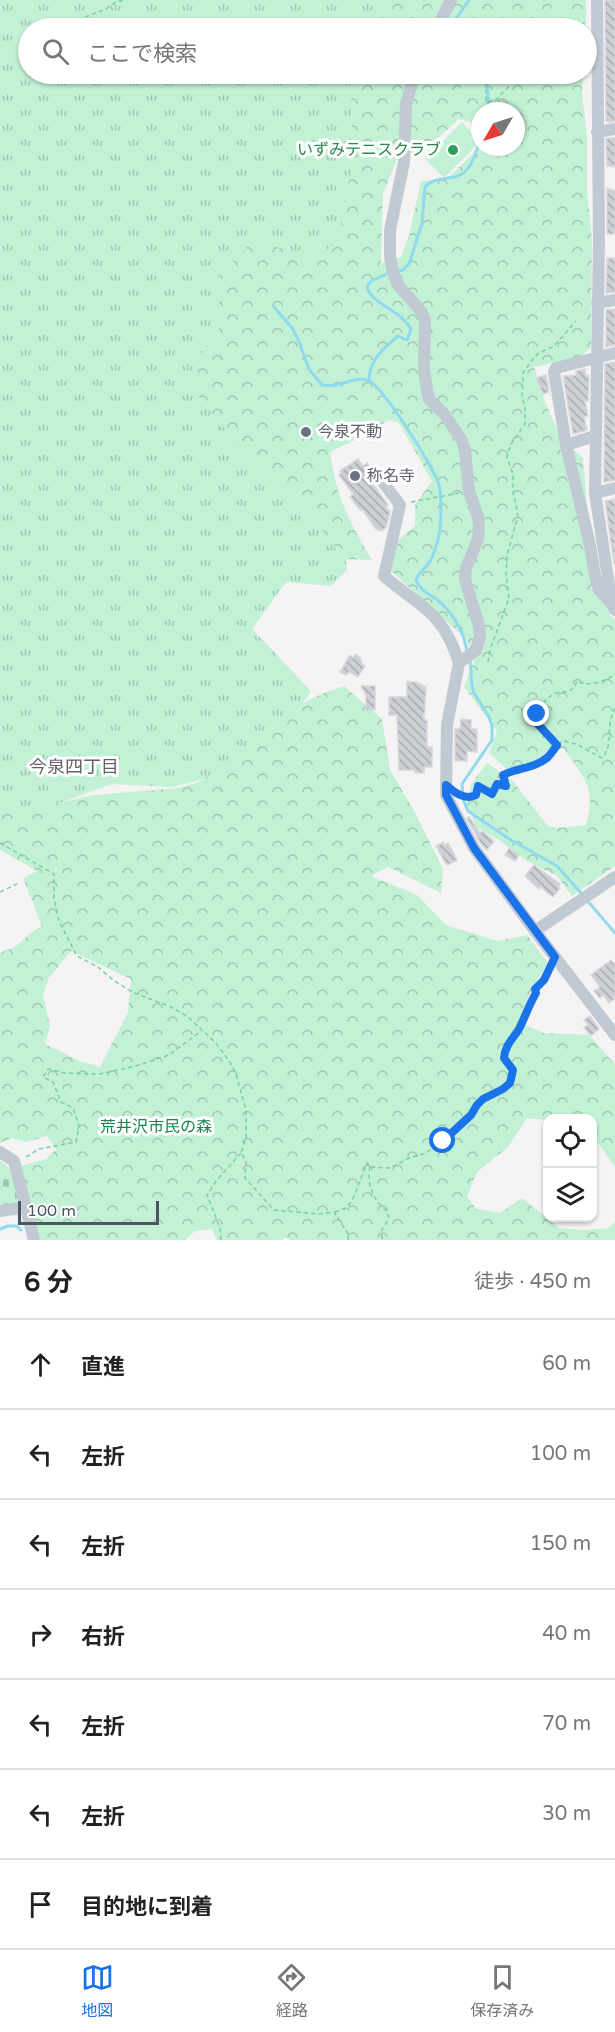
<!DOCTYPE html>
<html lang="ja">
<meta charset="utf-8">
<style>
:root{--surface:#fff;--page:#f2f2f2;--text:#222;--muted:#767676;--line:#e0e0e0;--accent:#1a73e8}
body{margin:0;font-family:"Varela Round","Noto Sans JP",sans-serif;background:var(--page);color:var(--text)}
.controls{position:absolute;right:18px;bottom:18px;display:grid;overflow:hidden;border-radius:12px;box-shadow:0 2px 4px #0004}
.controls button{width:54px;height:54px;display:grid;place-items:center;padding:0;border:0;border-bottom:2px solid var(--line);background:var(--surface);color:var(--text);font:30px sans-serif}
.compass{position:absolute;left:471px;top:102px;width:54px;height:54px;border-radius:50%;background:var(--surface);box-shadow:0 2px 4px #0004;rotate:231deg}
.scale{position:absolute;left:18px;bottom:15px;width:141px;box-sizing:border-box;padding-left:6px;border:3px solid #4a5661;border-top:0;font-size:16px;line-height:21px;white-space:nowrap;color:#4a5661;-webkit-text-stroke:4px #fff;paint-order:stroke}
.stop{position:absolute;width:18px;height:18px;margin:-14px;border:4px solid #1a73e8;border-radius:50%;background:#fff}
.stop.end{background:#1a73e8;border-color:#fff;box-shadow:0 2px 6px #0008}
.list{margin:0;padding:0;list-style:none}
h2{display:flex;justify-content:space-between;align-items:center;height:78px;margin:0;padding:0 24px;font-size:26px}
h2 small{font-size:20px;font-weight:400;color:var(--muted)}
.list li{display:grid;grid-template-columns:39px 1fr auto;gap:18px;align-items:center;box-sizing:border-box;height:90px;padding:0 24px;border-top:2px solid var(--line)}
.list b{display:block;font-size:22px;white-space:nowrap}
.list em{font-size:20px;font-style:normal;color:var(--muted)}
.icon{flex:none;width:33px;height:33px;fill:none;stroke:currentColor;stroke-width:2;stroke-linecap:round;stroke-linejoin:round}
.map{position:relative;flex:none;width:615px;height:1240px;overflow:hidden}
.search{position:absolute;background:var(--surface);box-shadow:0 2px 4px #0004;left:18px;right:18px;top:18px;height:66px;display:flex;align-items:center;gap:15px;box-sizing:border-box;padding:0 21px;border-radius:33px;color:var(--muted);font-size:22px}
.sheet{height:708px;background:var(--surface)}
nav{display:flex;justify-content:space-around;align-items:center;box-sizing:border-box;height:84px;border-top:2px solid var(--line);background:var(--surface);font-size:16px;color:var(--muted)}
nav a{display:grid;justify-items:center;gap:3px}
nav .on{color:var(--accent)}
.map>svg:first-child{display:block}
</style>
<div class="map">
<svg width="615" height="1240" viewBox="0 0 615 1240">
<defs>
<pattern id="grass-tufts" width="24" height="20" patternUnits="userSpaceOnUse" patternTransform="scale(1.5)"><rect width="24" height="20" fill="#c3f1d5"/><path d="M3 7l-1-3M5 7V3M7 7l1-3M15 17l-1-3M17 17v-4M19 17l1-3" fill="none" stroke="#a0c6b0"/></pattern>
<pattern id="forest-crowns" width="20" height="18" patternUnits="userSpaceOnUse" patternTransform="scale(1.5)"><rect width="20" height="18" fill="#c3f1d5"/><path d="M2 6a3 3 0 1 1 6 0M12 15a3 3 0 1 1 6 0" fill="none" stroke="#a0c6b0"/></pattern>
<pattern id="cemetery-stones" width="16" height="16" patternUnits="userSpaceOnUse" patternTransform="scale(1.5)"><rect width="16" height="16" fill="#c3f1d5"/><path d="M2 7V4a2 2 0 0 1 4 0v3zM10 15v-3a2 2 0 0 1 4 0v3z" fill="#a0c6b0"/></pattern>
<pattern id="building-back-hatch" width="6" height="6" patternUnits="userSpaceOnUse" patternTransform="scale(1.5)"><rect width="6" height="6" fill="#cdcfd5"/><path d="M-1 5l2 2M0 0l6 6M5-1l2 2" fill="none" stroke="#a8abb0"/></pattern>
</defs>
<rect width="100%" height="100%" fill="#f5f3f3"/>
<polygon fill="url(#grass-tufts)" points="0,0 402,0 393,28 28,28 28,74 381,74 355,220 301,319 342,531 347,570 331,586 286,582 252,629 311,691 285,730 236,770 173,787 112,784 35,812 0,804"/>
<g fill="url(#forest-crowns)" fill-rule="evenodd">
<polygon points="389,0 586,0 586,28 377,28"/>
<path d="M357 74H583L582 94 587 137V190L592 239 591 347 581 357 534 367 545 402 561 438 583 458 590 540 610 615 615 620V866L572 896 557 876 527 861 500 841 476 827 467 803 471 784 487 763 512 780 548 826 558 828 586 825C597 787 584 778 563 748L509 771 489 753 497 731 464 687 474 661 467 640 390 570 397 541 415 526V505L432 481 399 423 388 420 369 433 330 452C336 496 349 522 372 560L341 559 332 542 303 507 260 472 198 396V357L219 332V276L254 240 318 260 339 237 352 162 351 85ZM480 111H516V147H480L447 179 421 181 409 236 401 257 381 263 383 194 398 156 424 150 459 119 477 124 480 129Z"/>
<path d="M344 686 382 719 390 770 413 809 443 869 441 893 388 867 371 876 417 895 446 925 498 941 527 935 548 963 532 988 519 1022 544 1033 589 1035 615 1064V1167L593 1136 592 1118H548L547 1120 527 1118 507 1148 477 1172 467 1196 476 1209 500 1213 522 1198 559 1228 583 1230 608 1228 615 1222V1240H290L285 1237 283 1240H217L212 1229 195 1231 185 1240H35L17 1167 46 1159 56 1149 47 1136 26 1142 12 1138 0 1143V952C24 947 23 935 42 926L23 878 37 871 0 850V803L33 809 94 795 178 788 196 783 235 760 275 733 293 708 322 694ZM71 951 131 979 128 1012 100 1067 80 1061 45 1044 50 1026 43 995 49 978Z"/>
</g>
<polygon fill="url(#cemetery-stones)" points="0,1160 11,1170 21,1215 0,1216"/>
<g fill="#c3f1d5">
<polygon points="460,74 484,74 485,95 462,96"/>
<polygon points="462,122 480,142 444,178 425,159"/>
</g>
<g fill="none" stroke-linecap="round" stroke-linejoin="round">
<g stroke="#90daee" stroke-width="3">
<polyline points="452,28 451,26 469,0"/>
<polyline points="489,111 487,81 491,74"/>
<path d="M396 271 403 270 409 264 422 223 425 187C437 173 457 184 468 168 474 161 477 149 480 140"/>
<path d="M274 307 292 328 298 339 309 369 322 385C326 385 332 386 336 385 347 383 355 377 367 380 381 383 435 469 439 485 442 498 441 517 440 531 438 540 435 553 430 561 426 568 420 572 416 579 420 593 434 595 443 605 455 617 464 634 467 651"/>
<path d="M369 380C370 359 383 349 398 336L407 340 411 329C400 309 372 305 367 287L371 281 389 273"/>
<polyline points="470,660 472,686 474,693 489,717 492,726 492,740 462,784 463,799 468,811 511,840 557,866 582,894"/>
<polyline points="586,899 615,933"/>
<polyline points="0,1229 8,1226 17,1226 21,1230"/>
</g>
</g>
<g fill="url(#building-back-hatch)" stroke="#d7d9de" stroke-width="1.5">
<polygon points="605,0 614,0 615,5 615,121 610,122 606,121"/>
<polygon points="610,138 615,138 615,167 607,166 606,139"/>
<polygon points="607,188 615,191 615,234 607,234"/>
<polygon points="607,258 615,258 615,292 606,293"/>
<polygon points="615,309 615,345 606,347 606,310"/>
<polygon points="615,362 615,480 604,482 605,364"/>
<polygon points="585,369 586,376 589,376 588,401 585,401 588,416 584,417 587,430 573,434 563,376 576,375 576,371"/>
<polygon points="546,375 549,392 543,394 536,378"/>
<polygon points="358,459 363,466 367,463 372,470 368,473 371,477 370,480 388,505 386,507 390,512 386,528 381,531 376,529 362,509 360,510 350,497 353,494 339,475 341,473 340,471"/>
<polygon points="615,499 615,563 614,563 605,501"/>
<polygon points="355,654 360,657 362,664 365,666 358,677 349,672 346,675 340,672 350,655 353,658"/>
<polygon points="407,682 416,682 426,687 424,720 427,720 427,747 432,747 432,767 424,767 424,773 415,773 415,770 399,770 397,715 389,715 389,697 407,697"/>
<polygon points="361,686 375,686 375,710 366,710 366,695"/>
<polygon points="461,719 471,720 471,729 477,729 477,752 467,751 467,761 455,761 455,729 460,729"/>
<polygon points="469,817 480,833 482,831 494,841 487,850 481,844 467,818"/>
<polygon points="443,842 445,845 448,843 457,860 448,865 446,864 436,846"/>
<polygon points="509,848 519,855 515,861 505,855"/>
<polygon points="534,865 560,884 558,887 560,888 553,897 540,887 539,889 525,876"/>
<polygon points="611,960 615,965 615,998 609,1003 603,995 600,998 594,991 600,987 591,975"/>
<polygon points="590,1016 599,1029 591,1036 584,1028 588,1024 584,1020"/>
</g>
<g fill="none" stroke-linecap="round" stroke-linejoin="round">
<g stroke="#7ad0a6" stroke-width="1.5" stroke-dasharray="4.5 3" stroke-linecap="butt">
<polyline points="57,28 106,9 116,2 124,0"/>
<polyline points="558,28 586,23"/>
<polyline points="486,74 486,102 496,100 520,74"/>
<polyline points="411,502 459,493"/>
<polyline points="488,662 490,650 509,598 506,575 507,555 518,516 513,491 513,474 507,457 511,444 525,424 525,407 522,397 523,373 533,359 539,353 554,346 576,321"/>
<path d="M557 745 535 721C537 710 544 699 554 694 565 689 571 696 577 681 588 687 605 682 615 674"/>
<path d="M457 794 472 797 476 795 477 788 480 786 491 794H494L497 784 506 786 503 775 546 758 559 743 564 741 576 744 602 758C615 743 604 729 615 708"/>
<polyline points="0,843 54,874 54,898 59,921 77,956 98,967 113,980 134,993 169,1006 187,1016 215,1042 230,1062 236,1074 246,1110 246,1138 241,1153 246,1161 245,1178 274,1210 318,1214 334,1212 348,1234 348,1240"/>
<polyline points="0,892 17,884"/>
<polyline points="26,1157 39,1149 76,1142 79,1126 73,1108 61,1102 53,1082 43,1077 48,1069 65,1073 100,1074 136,1066 169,1055 201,1031"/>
<path d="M370 1167C367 1178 371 1192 377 1201 379 1205 385 1208 387 1212 392 1219 384 1224 382 1230 382 1232 382 1238 382 1240"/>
<path d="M335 1212 346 1208 352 1201 367 1163 370 1167 390 1168 409 1158 426 1153 454 1132 471 1115 477 1105 483 1099 503 1089 510 1083 513 1070 504 1058C505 1045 514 1039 519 1029 525 1017 529 1005 535 993V989L544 980 548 969"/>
<polyline points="221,1240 220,1228 207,1195 216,1181 241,1153"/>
</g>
<g stroke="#c1cad2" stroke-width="12">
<polyline points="597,0 599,243 595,493 612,604 615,610"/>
<polyline points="437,28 451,0"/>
<polyline points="412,83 406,104 404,162 390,230 390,257 393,272 398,285 421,311 425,320 424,371 427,390 429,399 445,415 461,439 465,450 469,491 478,517 479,528 478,539 466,568 465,579 479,626 480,637 476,650 459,663 447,725 446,795 474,848 535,931 615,1035"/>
<polyline points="597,132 615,129"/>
<polyline points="597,303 615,300"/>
<polyline points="595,436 566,445 554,372 556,368 615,353"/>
<polyline points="566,445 590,545 595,576 599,590 612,604"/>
<path d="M379 477 400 505 384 576C421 608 443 611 459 663"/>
<polyline points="595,493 615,488"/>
<polyline points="535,931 615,877"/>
<polyline points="0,1152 14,1161 34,1240"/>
<polyline points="0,1211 25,1207"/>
</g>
</g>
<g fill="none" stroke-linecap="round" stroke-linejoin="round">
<path stroke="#1a73e8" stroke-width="8" d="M443 1141 471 1115 477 1105 483 1099 503 1089 510 1083 513 1070 504 1058C505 1045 513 1039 519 1029 525 1017 529 1005 536 993L535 989 544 980 555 957 474 848 446 795V785C454 792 465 801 476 795L478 786 492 794 497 784 506 786 503 775C517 768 536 768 548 757 552 753 554 749 557 745L535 721 537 714"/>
</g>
<circle fill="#2e9e5b" stroke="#fff" stroke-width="2" cx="453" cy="150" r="6"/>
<g fill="#6b7280" stroke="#fff" stroke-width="2">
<circle cx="306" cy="432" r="6"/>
<circle cx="355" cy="476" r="6"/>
</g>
<g text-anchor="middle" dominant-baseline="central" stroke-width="6" stroke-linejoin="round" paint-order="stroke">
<g font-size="16" fill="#27864d" stroke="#fff" text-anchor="end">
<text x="441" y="150">いずみテニスクラブ</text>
</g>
<g font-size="16" fill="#5b616d" stroke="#fff" text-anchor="start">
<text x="318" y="432">今泉不動</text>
<text x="367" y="476">称名寺</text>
</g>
<g font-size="16" fill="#17864f" stroke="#fff">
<text x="156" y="1127">荒井沢市民の森</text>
</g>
<g font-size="18" fill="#5f6368" stroke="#fff">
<text x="74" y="767">今泉四丁目</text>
</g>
</g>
</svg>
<div class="controls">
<button><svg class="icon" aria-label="locate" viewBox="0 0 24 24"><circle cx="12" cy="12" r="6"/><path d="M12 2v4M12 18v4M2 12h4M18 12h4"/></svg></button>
<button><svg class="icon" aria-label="layers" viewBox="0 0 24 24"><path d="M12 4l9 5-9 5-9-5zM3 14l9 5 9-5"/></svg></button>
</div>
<svg class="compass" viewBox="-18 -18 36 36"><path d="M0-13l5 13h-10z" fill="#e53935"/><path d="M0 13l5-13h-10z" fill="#767676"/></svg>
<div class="scale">100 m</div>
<div class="stop" style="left:443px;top:1141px"></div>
<div class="stop end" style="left:537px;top:714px"></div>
<div class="search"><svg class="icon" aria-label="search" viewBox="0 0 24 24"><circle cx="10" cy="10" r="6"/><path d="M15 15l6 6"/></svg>ここで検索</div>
</div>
<section class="sheet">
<h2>6 分<small>徒歩 · 450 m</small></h2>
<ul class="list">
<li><svg class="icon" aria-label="ahead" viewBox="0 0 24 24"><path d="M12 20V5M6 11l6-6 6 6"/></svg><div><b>直進</b></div><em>60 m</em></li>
<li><svg class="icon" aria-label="left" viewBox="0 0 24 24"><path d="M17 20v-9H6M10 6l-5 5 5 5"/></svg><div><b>左折</b></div><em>100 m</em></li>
<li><svg class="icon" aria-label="left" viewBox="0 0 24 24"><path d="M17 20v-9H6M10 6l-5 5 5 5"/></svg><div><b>左折</b></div><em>150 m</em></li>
<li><svg class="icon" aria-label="right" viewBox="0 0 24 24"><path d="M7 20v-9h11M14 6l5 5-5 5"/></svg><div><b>右折</b></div><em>40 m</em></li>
<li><svg class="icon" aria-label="left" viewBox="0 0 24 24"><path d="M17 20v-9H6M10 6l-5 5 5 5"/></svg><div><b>左折</b></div><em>70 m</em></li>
<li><svg class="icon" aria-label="left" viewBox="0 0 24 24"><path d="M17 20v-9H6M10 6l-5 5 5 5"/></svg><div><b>左折</b></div><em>30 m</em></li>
<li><svg class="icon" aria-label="arrive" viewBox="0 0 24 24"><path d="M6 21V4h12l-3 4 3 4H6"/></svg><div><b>目的地に到着</b></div></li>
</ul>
</section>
<nav>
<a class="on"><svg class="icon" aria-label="map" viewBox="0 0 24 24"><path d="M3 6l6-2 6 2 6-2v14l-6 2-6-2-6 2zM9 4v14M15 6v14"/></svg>地図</a>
<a><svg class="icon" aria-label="directions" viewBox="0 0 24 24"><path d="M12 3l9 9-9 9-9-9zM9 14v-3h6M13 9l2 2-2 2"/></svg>経路</a>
<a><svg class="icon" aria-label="saved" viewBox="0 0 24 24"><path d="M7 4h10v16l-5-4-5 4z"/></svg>保存済み</a>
</nav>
